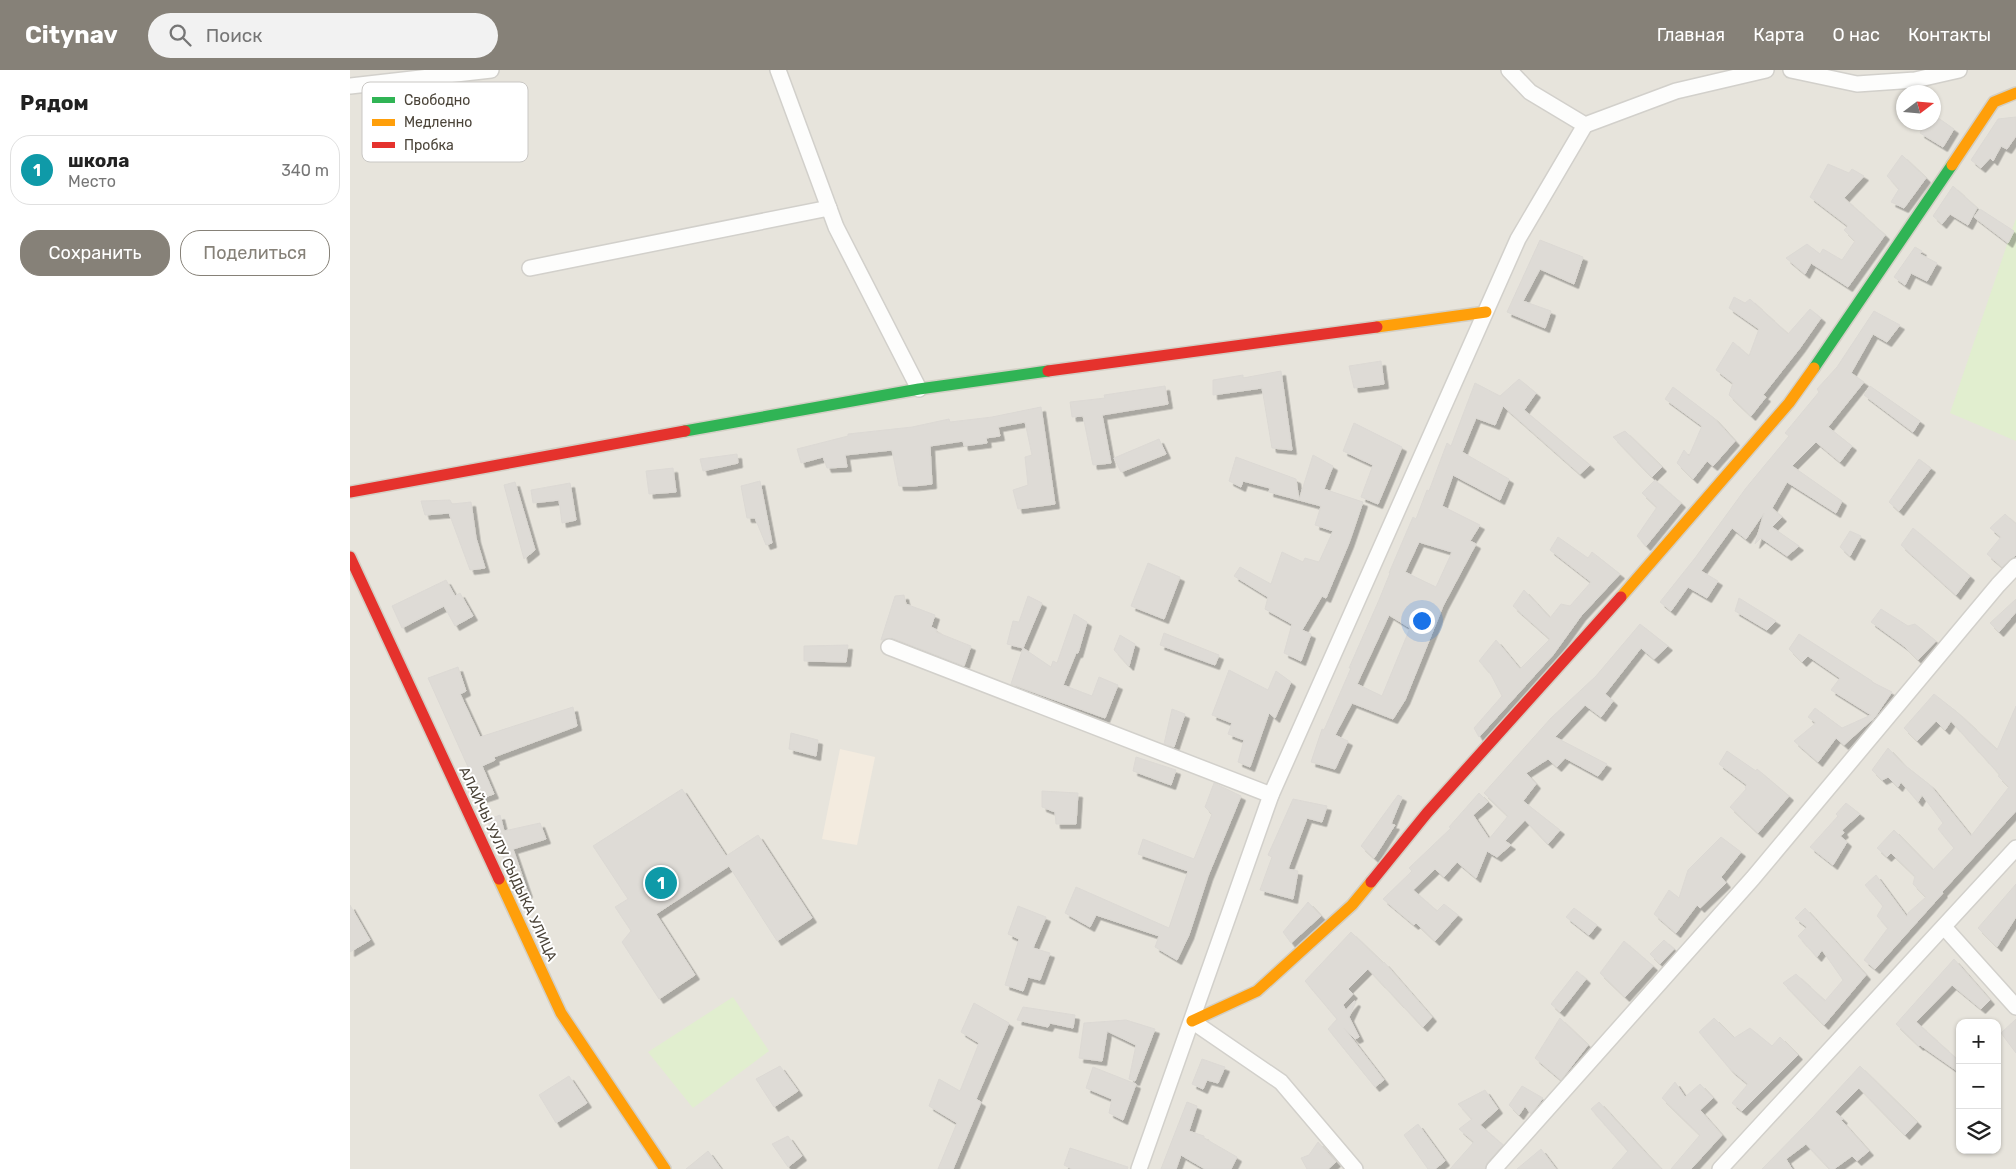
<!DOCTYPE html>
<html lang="ru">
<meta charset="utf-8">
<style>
:root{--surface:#fff;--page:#f2f2f2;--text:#222;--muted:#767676;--line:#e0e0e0;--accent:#868178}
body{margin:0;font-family:Rubik,sans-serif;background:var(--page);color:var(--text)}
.controls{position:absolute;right:15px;bottom:15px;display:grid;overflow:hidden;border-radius:10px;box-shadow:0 1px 4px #0004}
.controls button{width:45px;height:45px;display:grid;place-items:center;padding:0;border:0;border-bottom:1px solid var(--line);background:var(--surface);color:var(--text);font:25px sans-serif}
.compass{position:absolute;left:1546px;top:15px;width:45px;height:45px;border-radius:50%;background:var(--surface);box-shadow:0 1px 4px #0004;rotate:74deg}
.you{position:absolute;left:1071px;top:550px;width:18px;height:18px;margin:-12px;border:4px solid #fff;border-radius:50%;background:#1a73e8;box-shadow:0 0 0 8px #1a73e833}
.badge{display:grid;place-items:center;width:32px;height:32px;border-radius:50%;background:var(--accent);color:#fff;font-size:16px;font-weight:700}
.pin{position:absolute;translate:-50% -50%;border:2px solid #fff;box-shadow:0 1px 5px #0006}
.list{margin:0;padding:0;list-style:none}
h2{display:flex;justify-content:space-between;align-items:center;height:65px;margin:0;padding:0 20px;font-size:21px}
h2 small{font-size:16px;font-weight:400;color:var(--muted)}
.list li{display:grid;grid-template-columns:32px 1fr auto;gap:15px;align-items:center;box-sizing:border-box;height:70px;margin:0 10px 10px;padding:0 10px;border:1px solid var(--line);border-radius:20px}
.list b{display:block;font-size:19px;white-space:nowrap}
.list p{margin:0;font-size:16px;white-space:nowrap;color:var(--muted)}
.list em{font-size:16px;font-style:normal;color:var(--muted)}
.actions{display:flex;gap:10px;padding:15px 20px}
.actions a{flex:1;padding:11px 0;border:1px solid var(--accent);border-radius:20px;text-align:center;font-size:18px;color:var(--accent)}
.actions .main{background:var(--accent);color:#fff}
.icon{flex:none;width:28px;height:28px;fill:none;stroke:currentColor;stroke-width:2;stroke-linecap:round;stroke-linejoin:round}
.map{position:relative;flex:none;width:1666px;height:1099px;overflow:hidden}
header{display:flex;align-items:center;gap:30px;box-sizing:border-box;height:70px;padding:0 25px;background:var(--accent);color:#fff}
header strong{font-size:24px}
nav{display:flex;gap:28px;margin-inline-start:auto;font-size:18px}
.search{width:350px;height:45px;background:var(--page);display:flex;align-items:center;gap:12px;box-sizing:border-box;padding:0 18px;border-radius:28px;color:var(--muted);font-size:19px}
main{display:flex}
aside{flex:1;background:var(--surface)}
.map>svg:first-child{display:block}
</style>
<header>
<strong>Citynav</strong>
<div class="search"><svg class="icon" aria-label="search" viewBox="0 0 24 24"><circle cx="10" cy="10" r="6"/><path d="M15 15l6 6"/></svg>Поиск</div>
<nav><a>Главная</a><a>Карта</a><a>О нас</a><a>Контакты</a></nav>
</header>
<main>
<aside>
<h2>Рядом<small></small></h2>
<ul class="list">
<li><span class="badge" style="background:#0f9aa8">1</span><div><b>школа</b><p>Место</p></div><em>340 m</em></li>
</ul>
<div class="actions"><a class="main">Сохранить</a><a>Поделиться</a></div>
</aside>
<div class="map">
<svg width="1666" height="1099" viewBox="0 0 1666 1099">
<defs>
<filter id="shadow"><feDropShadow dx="4.5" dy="4.5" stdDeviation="0" flood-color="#0004"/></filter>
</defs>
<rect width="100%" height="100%" fill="#f4f2ee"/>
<path fill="#e7e4dc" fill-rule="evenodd" d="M0 0H1666V1099H0ZM1554 22H1584V52H1554ZM1610 953H1647V1080H1610Z"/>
<polygon fill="#f3ebdf" points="490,679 525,687 507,775 472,769"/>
<g fill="#e1eecf">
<polygon points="1666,148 1666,371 1600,343"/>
<polygon points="383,927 419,981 343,1038 298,982"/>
</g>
<g fill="#dedbd6" stroke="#dcd9d4" fill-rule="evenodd" filter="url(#shadow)">
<polygon points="1584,45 1604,59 1593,77 1570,63 1575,52 1584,52"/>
<polygon points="1666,47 1666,66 1657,79 1651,76 1643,91 1640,88 1631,98 1621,90 1648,49"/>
<polygon points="1552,85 1576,108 1554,138 1541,132 1549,119 1537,106"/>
<polygon points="1478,94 1499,103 1502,99 1514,106 1494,128 1535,165 1498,217 1461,193 1455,204 1436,188 1457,174 1470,184 1473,179 1492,190 1505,171 1494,160 1498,156 1460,127"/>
<polygon points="1603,116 1627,138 1618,155 1600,144 1592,154 1583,146"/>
<polygon points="1630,139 1664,161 1658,173 1624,147"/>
<polygon points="1190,170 1233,187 1224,214 1190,199 1173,231 1201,241 1195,258 1157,242"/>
<polygon points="1565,177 1572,181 1570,184 1587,193 1577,211 1561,203 1555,215 1544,207"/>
<polygon points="1384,227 1395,233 1400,229 1438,264 1460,239 1471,248 1450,278 1413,325 1416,327 1401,346 1379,325 1383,313 1366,300 1383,272 1399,286 1409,259 1379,238"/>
<polygon points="1524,241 1550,255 1537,272 1523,264 1501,303 1514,312 1478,357 1502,376 1490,392 1466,372 1442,396 1492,431 1486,443 1437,412 1422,438 1432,447 1422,457 1449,476 1437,486 1411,468 1405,474 1414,443 1396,469 1382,458 1351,501 1368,511 1357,528 1338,517 1321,541 1310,532 1345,488 1396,418 1439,366 1435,363 1469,322 1467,319 1487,297"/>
<polygon points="1031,291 1034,314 1004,318 999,296"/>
<polygon points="931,301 942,380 922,378 912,318 863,325 863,310 893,305 893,308"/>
<path d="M1169 309 1186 323 1174 340 1240 395 1230 404 1153 336 1145 355 1126 348 1112 382 1159 409 1150 430 1103 405 1092 436 1130 455 1120 471 1126 474 1093 536 1055 630 1043 649 1002 633 985 665 998 671 985 699 961 692 972 659 974 660 1001 598H999L1029 530 1040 503H1039L1063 447 1066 449 1077 420 1079 421 1097 373 1101 376 1125 313 1150 326ZM1069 472 1102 482 1086 517 1055 502ZM1039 545 1060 558 1032 626 1007 614Z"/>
<polygon points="815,316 818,334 752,345 761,393 743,395 733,346 722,347 720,332 755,328 754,325"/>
<polygon points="1520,316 1570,351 1563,362 1514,325"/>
<polygon points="1323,317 1364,348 1385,371 1363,396 1357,391 1343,409 1327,393 1334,380 1339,386 1352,356 1315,329"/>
<polygon points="691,337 705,434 668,439 663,420 678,415 675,387 682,385 675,352 648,357 650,366 636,368 637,373 614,376 613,371 580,376 582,414 564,416 549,416 542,380 495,385 497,397 477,398 473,387 451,393 447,379 498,366 498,364 562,357 599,349 600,352 642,347"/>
<polygon points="1004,353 1052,377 1028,434 1011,427 1023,395 993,381"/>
<polygon points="1275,361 1312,397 1302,407 1263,367"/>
<polygon points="809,369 816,384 771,402 764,388"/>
<polygon points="387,384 388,393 353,401 350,389"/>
<polygon points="963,385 983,396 974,419 1013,432 999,473 976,528 972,526 952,560 961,564 951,591 934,583 942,554 915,539 918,527 884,506 890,497 921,514 932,482 953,492 955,488 969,492 983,461 965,455 971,436 949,430"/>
<polygon points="886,387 946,409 949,430 919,422 920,418 893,411 891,417 879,411"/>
<polygon points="1569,389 1581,398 1549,441 1539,432"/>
<polygon points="323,398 326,422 299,424 296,401"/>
<polygon points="1305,410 1331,433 1296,476 1287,466 1307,437 1292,423"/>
<polygon points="410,411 422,473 416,475 405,448 397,448 391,416"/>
<polygon points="165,412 185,480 174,489 154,415"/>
<polygon points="220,413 226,450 212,453 209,430 183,433 181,420"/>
<polygon points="100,430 102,434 121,432 126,468 135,498 120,500 99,443 75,445 71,431"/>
<polygon points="1655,444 1666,454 1666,485 1652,497 1637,484 1651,467 1640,458"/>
<polygon points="1563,458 1620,506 1606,525 1551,475"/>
<polygon points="1500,461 1511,466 1500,486 1490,477"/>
<polygon points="1208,467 1238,488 1242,482 1270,504 1231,546 1203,585 1129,667 1124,658 1152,626 1140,603 1129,591 1146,570 1170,599 1200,569 1163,536 1174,520 1200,548 1211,534 1220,536 1241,512 1200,480"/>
<polygon points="798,493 830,507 814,549 781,536"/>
<polygon points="96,510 105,526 110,523 123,546 105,556 94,536 52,558 42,536"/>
<polygon points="554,525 556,534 585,545 581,557 587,560 586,562 621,576 614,596 542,568 531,570 545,526"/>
<polygon points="678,526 692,533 673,578 657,574 663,551 669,552"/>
<polygon points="1389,528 1426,551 1417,560 1385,541"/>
<polygon points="1666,529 1666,542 1649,562 1640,553"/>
<polygon points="1531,539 1558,556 1565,554 1586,571 1568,590 1554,576 1521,552"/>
<polygon points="724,544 737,552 728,583 726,583 713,615 742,626 749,607 768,615 755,648 661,614 673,578 701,597 703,591 707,593"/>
<polygon points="1290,554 1318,576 1304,589 1291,578 1255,624 1263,631 1251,647 1235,635 1205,667 1257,694 1248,706 1215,688 1207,697 1198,689 1176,703 1186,714 1173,731 1210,760 1198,774 1175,750 1155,771 1161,775 1147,787 1137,781 1126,808 1107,792 1094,807 1085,799 1063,820 1087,841 1094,834 1108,845 1085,871 1066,853 1064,855 1033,829 1062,801 1059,798 1101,758 1099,757 1129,723 1138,732 1123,745 1139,769 1158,746 1134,723 1201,648 1246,606"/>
<polygon points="814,563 869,585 865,595 810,575"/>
<polygon points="1449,564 1522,611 1522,612 1542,622 1525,647 1494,675 1486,668 1468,692 1444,671 1466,653 1458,647 1465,638 1492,658 1521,645 1481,620 1490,608 1458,586 1452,592 1439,579"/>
<polygon points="770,565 785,574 779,596 764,580"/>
<polygon points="498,575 496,592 454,591 454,576"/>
<polygon points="108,597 116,621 110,624 130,667 223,637 227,656 144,687 145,690 132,696 144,724 132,728 78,608"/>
<polygon points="879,600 918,620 926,601 941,612 925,648 919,643 900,697 888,692 894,670 878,664 882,653 862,645"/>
<polygon points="1584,624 1607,642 1647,680 1666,636 1666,741 1592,822 1593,823 1525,899 1514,890 1538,858 1527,846 1533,836 1515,815 1526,805 1557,847 1558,843 1576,827 1563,814 1565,806 1541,783 1537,787 1527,778 1544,760 1583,800 1604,778 1588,759 1593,753 1572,725 1568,732 1551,712 1548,717 1538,707 1532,710 1522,700 1538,678 1552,693 1580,715 1621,766 1659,717 1648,706 1650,705 1601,651 1595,660 1586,651 1567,671 1554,658"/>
<polygon points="822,639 835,644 824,677 814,674"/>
<polygon points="441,663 468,670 466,686 439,679"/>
<polygon points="1377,681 1406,701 1407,699 1439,726 1408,763 1380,737 1396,719 1395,717 1397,715 1369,694"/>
<polygon points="786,687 826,700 821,715 783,701"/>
<polygon points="864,713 891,726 858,806 839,865 827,890 805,877 809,866 746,845 740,857 715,843 726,817 819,858 838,801 788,784 793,769 844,789 862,744 855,737"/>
<polygon points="332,719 376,786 408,765 462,848 427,871 379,796 306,844 345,905 309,929 272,872 281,861 265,837 278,829 243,776"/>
<polygon points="692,721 728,723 726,754 706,754 705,742 692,737"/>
<polygon points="1048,725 1052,727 1041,754 1045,755 1024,788 1011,776"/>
<polygon points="943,729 977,736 972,752 957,748 938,799 948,801 943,829 910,820 922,787 918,785"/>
<polygon points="1496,733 1510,744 1492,760 1494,763 1490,766 1497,772 1483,795 1460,777 1488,746 1486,744"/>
<polygon points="150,745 154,761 190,753 196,769 163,779 178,823 170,826 137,750"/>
<polygon points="1371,767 1391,782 1371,807 1376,813 1350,838 1347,835 1326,863 1304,844 1319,820 1329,828 1338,800"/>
<polygon points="1666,814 1666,847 1647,877 1628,858"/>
<polygon points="958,832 971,846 941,873 933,862"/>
<polygon points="0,835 20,870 0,882"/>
<polygon points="668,836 696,847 683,878 700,883 690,910 678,907 673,921 655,915 669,869 658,864"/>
<polygon points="1224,838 1247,855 1239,865 1216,847"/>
<polygon points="1455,838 1516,905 1474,955 1433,913 1446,904 1475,931 1493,910 1472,880 1467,887 1448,866 1457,857 1445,848"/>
<polygon points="1001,862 1033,893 1034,892 1082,947 1073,957 1018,899 998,919 1003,924 993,935 996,940 1004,931 1006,932 999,947 1009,967 1005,969 994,958 1034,1010 1025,1017 978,959 987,949 955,911"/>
<polygon points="1314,870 1324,879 1310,894 1300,884"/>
<polygon points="1274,871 1303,896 1275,927 1250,903"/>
<polygon points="1604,889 1640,930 1631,939 1602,915 1566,952 1610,992 1610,1003 1570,975 1569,976 1546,954"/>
<polygon points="1227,901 1236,909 1210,942 1201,934"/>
<polygon points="624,933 659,953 626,1029 631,1032 603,1099 588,1099 607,1053 579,1036 589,1009 610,1021 629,973 611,962"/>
<polygon points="673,937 725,945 723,958 700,953 698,957 667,950"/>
<polygon points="1210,948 1238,975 1211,1010 1185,988"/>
<polygon points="1364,948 1384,968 1400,958 1422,976 1430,967 1448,985 1392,1041 1382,1033 1398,1014 1380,999 1349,962"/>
<polygon points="1666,949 1666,983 1651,963"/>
<polygon points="776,950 805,959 785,1011 779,1009 786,975 757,961 752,991 729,988 734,953"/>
<polygon points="852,989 875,997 868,1013 857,1010 853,1019 842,1014"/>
<polygon points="430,996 448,1021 424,1037 406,1009"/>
<polygon points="1510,996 1567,1052 1555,1065 1509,1018 1485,1042 1493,1049 1491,1050 1519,1081 1507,1091 1502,1086 1484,1099 1480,1099 1456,1074 1436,1089 1442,1099 1412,1099 1463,1047"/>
<polygon points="743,997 786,1014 773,1050 759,1043 762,1029 736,1018"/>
<polygon points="219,1006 237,1033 206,1053 189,1025"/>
<polygon points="1325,1012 1335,1027 1350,1014 1363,1028 1350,1040 1372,1065 1341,1099 1321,1099 1350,1065 1312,1028"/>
<polygon points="1172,1016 1193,1028 1181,1044 1175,1036 1169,1045 1159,1035"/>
<polygon points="1135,1020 1148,1039 1130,1055 1153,1075 1137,1093 1135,1099 1100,1099 1124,1072 1109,1059 1122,1049 1108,1034"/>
<polygon points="837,1032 847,1036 839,1061 854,1066 854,1068 887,1087 881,1099 855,1099 831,1085 826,1099 811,1099"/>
<polygon points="1249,1032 1293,1080 1311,1099 1262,1099 1278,1081 1241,1039"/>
<polygon points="1068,1054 1095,1091 1085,1099 1078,1099 1054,1065"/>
<polygon points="438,1066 452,1086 438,1097 422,1074"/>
<polygon points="968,1072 986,1092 978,1099 957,1099 951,1088 959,1085"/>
<polygon points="720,1078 778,1097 777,1099 722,1099 714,1095"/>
<polygon points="1191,1079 1206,1099 1167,1099"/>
<polygon points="358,1081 371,1099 336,1099"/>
</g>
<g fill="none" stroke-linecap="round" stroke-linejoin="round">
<defs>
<g id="street">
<polyline points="428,0 486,157 569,319"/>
<polyline points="1159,0 1180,22 1235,55 1326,21 1416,0"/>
<polyline points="1441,0 1507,14 1565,10 1609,0"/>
<polyline points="0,16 141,0"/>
<polyline points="180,198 479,138"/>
<polyline points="539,577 921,725"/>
<polyline points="1594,857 1666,937"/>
<polyline points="842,951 931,1012 1005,1099"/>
<polyline points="789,1099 921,725 1168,169 1235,55"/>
<polyline points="1144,1099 1403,808 1648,515 1666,496"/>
<polyline points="1370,1099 1666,778"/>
</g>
<g id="fast">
<polyline points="1464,298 1602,95"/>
<polyline points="335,361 569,319 698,301"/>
</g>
<g id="slow">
<polyline points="1602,95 1644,32 1666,23"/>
<polyline points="1027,257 1136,242"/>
<polyline points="1271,527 1439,333 1464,298"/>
<polyline points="149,809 211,943 315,1099"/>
<polyline points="842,951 907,921 1002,835 1021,812"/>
</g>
<g id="jam">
<polyline points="698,301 1027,257"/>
<polyline points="0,422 335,361"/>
<polyline points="0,487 149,809"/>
<polyline points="1021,812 1077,743 1271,527"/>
</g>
</defs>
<use href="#street" stroke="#d2d0cb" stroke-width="18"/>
<use href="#fast" stroke="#d3cfc5" stroke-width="14"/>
<use href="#slow" stroke="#d3cfc5" stroke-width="14"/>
<use href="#jam" stroke="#d3cfc5" stroke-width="14"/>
<use href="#street" stroke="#fdfdfc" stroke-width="15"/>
<use href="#fast" stroke="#30b455" stroke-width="11"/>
<use href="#slow" stroke="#ff9f0a" stroke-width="11"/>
<use href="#jam" stroke="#e5322d" stroke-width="11"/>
</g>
<g text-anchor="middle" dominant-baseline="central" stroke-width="4" stroke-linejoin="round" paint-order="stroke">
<g font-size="14" fill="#4b4439" stroke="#fff">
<text transform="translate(158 794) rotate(65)">АЛАЙЧЫ УУЛУ СЫДЫКА УЛИЦА</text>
</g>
</g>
<rect x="12" y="12" width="166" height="80" rx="8" fill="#fff" stroke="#c9c7c4" stroke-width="1"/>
<rect x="22" y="27" width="23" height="6" fill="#30b455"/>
<rect x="22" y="49" width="23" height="7" fill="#ff9f0a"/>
<rect x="22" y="72" width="23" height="6" fill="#e5322d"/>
<g font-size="14" fill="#4b4439">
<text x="54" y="35">Свободно</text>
<text x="54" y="57">Медленно</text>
<text x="54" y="80">Пробка</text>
</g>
</svg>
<div class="controls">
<button>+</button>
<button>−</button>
<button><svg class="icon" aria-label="layers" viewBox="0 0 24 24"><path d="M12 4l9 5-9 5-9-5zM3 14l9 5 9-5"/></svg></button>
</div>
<svg class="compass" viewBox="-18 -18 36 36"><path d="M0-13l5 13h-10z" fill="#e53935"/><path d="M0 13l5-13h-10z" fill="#767676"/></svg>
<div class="you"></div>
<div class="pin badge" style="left:311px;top:813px;background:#0f9aa8">1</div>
</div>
</main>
